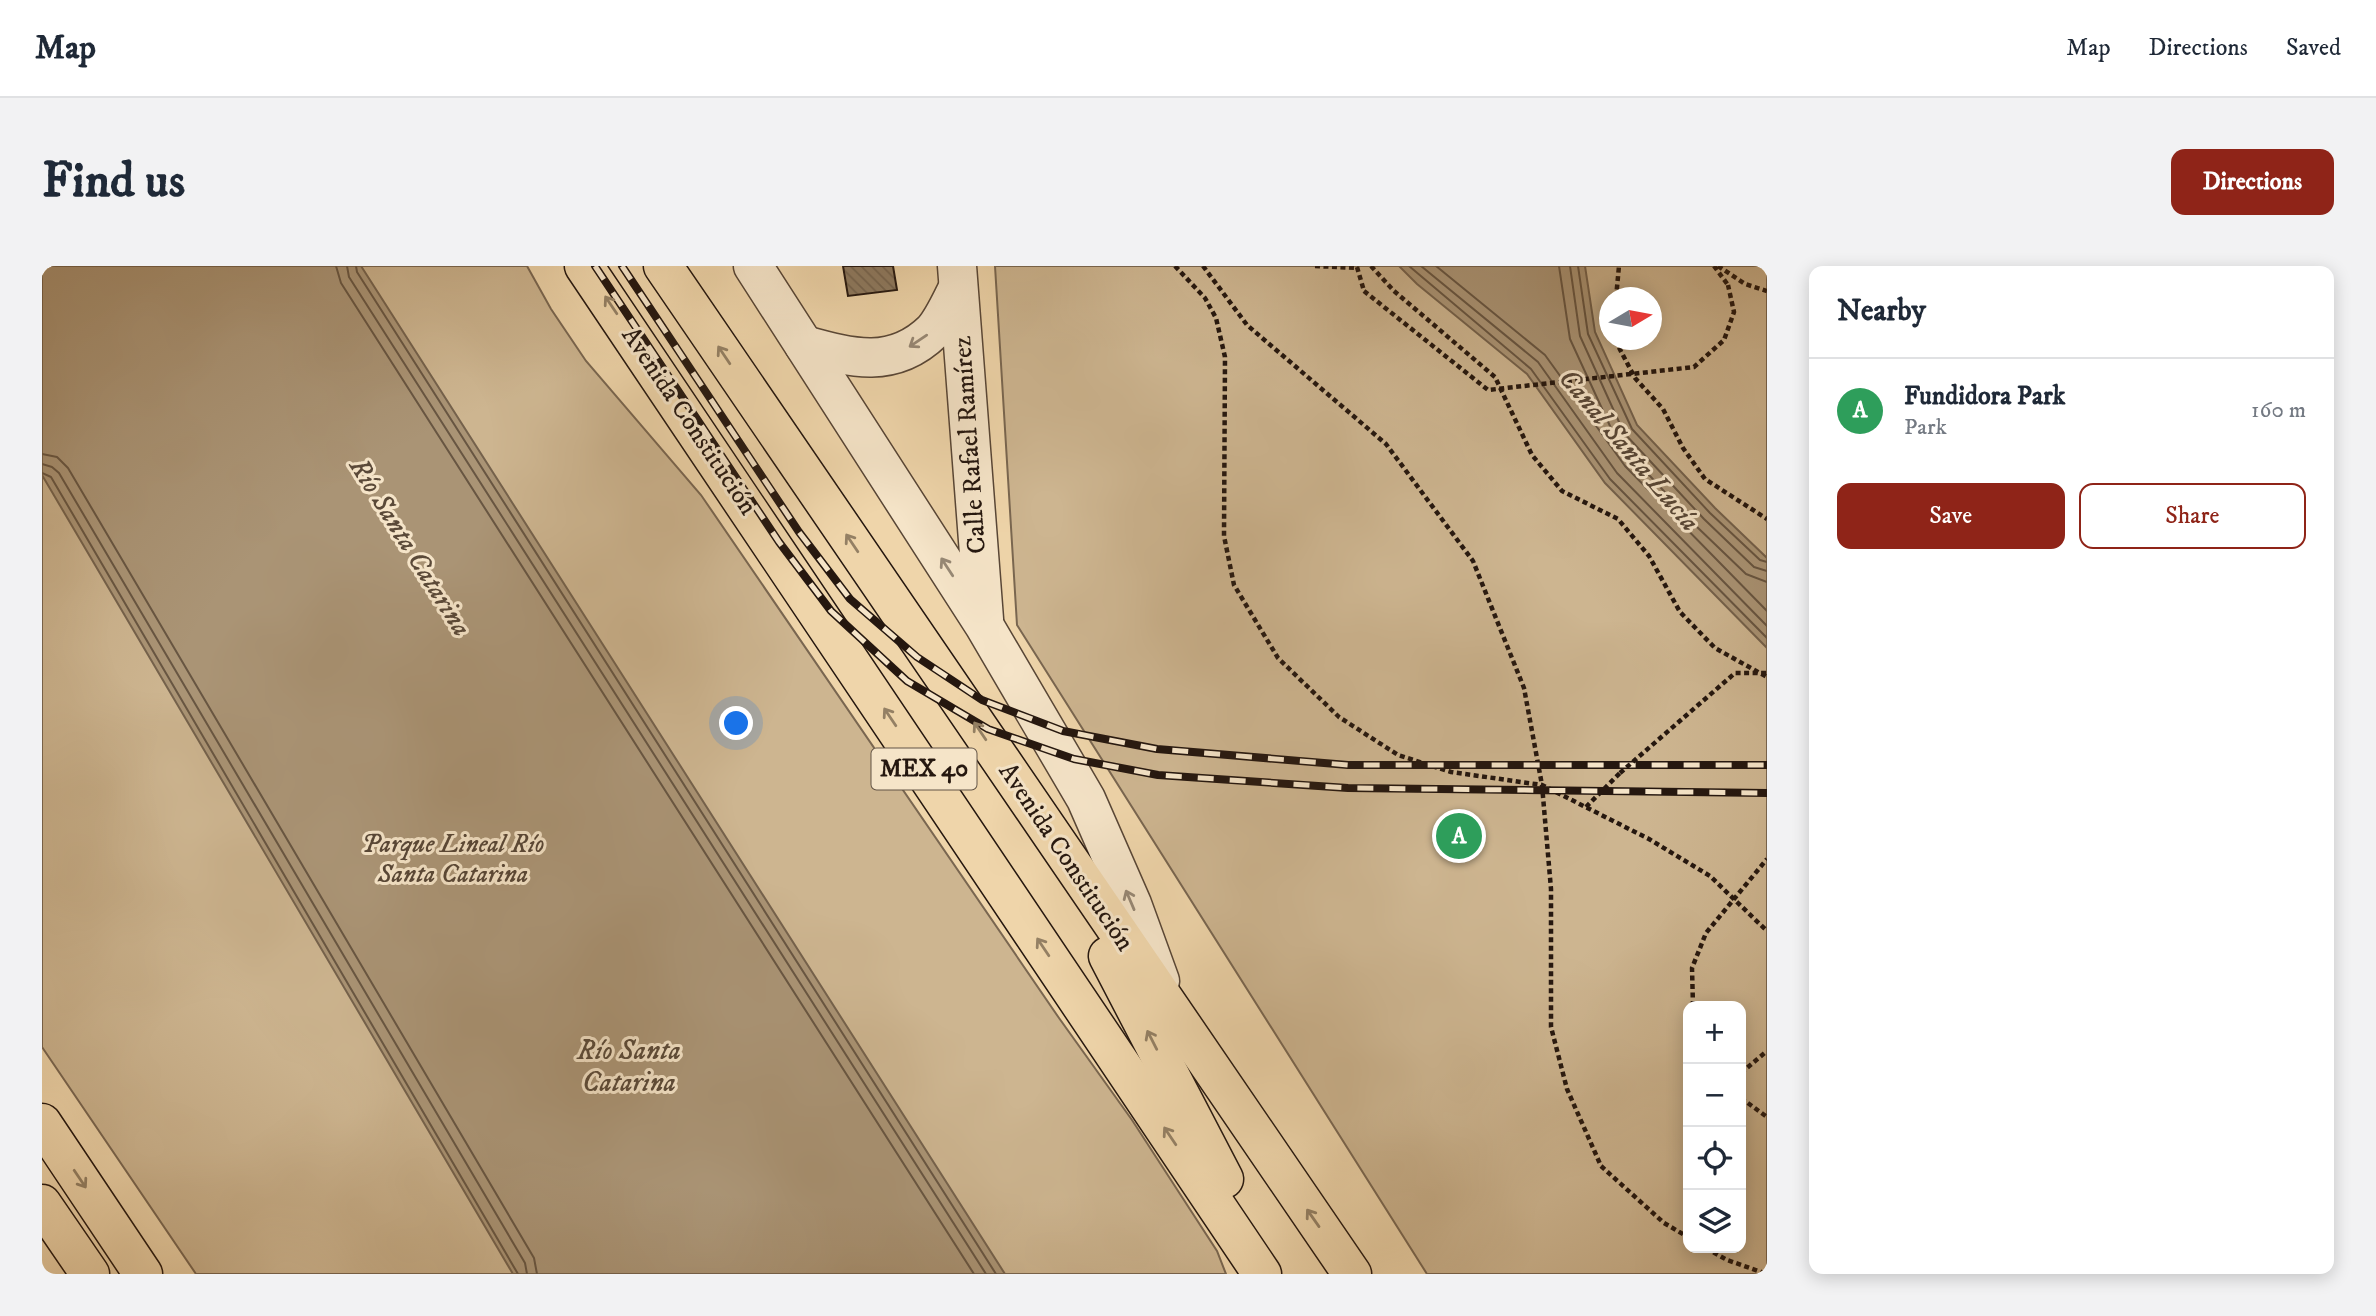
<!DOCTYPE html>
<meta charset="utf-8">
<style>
:root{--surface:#fff;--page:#f2f2f3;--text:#1f2937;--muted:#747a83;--line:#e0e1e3;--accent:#8f2418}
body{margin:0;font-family:"IM FELL DW Pica",serif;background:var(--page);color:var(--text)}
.controls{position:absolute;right:21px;bottom:21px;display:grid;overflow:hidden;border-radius:14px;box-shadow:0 4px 18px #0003}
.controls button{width:63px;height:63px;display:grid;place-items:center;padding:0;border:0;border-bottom:2px solid var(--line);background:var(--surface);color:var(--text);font:35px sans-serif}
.compass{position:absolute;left:1557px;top:21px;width:63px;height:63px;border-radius:50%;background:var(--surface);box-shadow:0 4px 18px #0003;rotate:80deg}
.you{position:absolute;left:695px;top:458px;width:24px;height:24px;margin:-18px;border:5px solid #fff;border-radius:50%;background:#1a73e8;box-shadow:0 0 0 10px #1a73e833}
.badge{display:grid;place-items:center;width:46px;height:46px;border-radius:50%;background:var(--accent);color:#fff;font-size:23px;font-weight:700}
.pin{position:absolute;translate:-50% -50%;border:4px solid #fff;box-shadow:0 2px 7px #0006}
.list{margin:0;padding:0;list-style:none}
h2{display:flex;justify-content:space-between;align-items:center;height:91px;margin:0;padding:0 28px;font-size:30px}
h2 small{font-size:23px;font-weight:400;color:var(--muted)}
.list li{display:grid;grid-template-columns:46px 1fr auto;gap:21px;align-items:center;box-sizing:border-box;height:105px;padding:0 28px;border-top:2px solid var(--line)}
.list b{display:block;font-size:26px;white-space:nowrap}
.list p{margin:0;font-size:23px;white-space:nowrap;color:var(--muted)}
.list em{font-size:23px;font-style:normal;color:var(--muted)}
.actions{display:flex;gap:14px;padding:21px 28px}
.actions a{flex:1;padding:16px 0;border:2px solid var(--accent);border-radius:14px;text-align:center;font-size:24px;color:var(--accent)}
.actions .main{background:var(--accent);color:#fff}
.icon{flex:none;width:38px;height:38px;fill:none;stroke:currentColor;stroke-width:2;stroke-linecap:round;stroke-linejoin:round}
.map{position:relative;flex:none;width:1725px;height:1008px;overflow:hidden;border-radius:14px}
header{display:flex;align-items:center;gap:42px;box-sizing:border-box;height:98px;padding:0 35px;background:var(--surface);border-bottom:2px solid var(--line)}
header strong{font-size:33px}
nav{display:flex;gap:38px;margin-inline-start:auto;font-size:24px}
.intro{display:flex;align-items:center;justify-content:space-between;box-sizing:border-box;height:168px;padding:0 42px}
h1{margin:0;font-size:49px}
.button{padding:18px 32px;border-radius:14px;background:var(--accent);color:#fff;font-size:24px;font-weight:700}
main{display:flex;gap:42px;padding:0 42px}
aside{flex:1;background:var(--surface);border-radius:14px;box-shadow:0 4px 18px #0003}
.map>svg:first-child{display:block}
</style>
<header>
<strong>Map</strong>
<nav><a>Map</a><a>Directions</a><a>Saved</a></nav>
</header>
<div class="intro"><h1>Find us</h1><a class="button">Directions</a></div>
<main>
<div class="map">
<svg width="1725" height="1008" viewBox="0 0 1725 1008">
<defs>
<pattern id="building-back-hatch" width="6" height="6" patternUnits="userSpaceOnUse" patternTransform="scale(1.75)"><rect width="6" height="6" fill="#8e7a60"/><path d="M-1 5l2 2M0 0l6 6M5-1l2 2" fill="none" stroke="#74634e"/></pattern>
</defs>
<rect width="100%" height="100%" fill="#efd5aa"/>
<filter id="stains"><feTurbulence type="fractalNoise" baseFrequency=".00286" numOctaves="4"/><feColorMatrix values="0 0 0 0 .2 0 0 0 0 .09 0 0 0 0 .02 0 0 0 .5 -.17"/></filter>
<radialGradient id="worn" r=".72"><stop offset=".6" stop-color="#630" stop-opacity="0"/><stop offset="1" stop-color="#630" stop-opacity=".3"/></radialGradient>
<g fill="#cdb590" stroke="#796650" stroke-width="2" fill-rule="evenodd">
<polygon points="0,0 485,0 509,43 544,95 659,229 1017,752 1090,854 1175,985 1184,1008 154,1008 0,781"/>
<path d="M953 0H1725V1008H1385L975 359ZM1568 32H1610V74H1568ZM1646 740H1699V982H1646Z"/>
</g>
<g fill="#aa9475" stroke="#75624c" stroke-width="2">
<polygon points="0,0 319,0 963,1008 471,1008 0,209"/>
<polygon points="1357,0 1543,0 1553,66 1595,159 1673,242 1725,292 1725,382 1563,217 1485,108 1375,18"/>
</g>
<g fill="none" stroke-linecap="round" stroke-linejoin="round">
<g stroke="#685642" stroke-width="2">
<polyline points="294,0 299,17 932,1008"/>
<polyline points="305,0 307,11 944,1008"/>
<polyline points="314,0 315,6 954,1008"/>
<polyline points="1367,0 1489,103 1568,213 1725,372"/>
<polyline points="1379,0 1496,96 1575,207 1725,360"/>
<polyline points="1394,0 1503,89 1583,200 1725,345"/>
<polyline points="1517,0 1528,73 1574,173 1654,260 1704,308 1725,316"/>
<polyline points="1528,0 1538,70 1582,167 1662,253 1712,301 1725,305"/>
<polyline points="1536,0 1546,68 1590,163 1668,247 1718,294 1725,296"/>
<polyline points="0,188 15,191 26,202 492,992 495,1008"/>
<polyline points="0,198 10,201 17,207 483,997 485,1008"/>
<polyline points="0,207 9,211 476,1008"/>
</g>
</g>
<polygon fill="url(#building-back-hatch)" stroke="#25170f" stroke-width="2" points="801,0 851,0 855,24 806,30"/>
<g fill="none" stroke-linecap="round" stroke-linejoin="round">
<defs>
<g id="minor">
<polyline points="711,0 942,359 1044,533 1090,638 1118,715"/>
<polyline points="915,0 942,353"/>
<path d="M762 79C809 92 851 104 891 65 901 54 909 35 916 22"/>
</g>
<g id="highway">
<polyline points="542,0 1220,1008"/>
<polyline points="621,0 1310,1008"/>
<polyline points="1066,690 1182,913"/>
<polyline points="0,857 101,1008"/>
<polyline points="0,938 48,1008"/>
</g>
</defs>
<use href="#minor" stroke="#584636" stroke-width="41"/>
<use href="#highway" stroke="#25170f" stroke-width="41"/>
<g stroke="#25170f" stroke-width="4.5" stroke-dasharray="5 3.5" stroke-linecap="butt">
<polyline points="1133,0 1163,32 1174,52 1183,91 1182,270 1192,319 1236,392 1297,451 1356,489 1409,506 1500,519 1607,573 1668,610 1725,665"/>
<polyline points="1161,0 1205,59 1344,178 1431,295 1482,422 1500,519 1509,623 1509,761 1525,823 1559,900 1622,957 1646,971"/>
<polyline points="1273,0 1316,2"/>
<polyline points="1329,0 1352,25 1453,111 1490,189 1520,225 1576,253 1607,290 1638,346 1673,382 1725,411"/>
<polyline points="1672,0 1686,19"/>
<polyline points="1676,0 1703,18 1725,25"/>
<polyline points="1315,1 1322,25"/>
<polyline points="1574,32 1577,0"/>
<polyline points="1573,74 1593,112 1621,143 1641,182 1663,213 1725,253"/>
<polyline points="1544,541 1578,507"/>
<polyline points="1651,740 1650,702 1664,667 1725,593"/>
<polyline points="1699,807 1725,785"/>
<polyline points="1699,832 1725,851"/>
<polyline points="1664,982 1685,994 1725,1008"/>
</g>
<use href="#minor" stroke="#f5e4c8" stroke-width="38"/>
<use href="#highway" stroke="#efd5aa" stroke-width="38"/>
<defs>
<g id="rail">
<polyline points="553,0 737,276 789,345 865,415 946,463 1032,493 1116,509 1306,522 1725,527"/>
<polyline points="580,0 757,266 808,333 875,391 940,434 1021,465 1115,483 1306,499 1725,499"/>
</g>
</defs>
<use href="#rail" stroke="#25170f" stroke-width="8"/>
<use href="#rail" stroke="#f5e4c8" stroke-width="5" stroke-dasharray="16" stroke-linecap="butt"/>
<g stroke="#25170f" stroke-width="4.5" stroke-dasharray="5 3.5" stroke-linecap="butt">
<polyline points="1322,25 1446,124 1652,101 1682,74 1692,46 1686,19"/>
<polyline points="1578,507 1693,407 1725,407"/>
</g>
</g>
<defs><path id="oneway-shaft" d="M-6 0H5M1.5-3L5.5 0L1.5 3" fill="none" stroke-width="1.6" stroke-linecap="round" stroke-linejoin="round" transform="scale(1.75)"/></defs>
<g stroke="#948064">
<use href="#oneway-shaft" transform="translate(569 39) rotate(-124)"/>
<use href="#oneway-shaft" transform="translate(682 89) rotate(-124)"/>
<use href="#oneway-shaft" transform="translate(810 277) rotate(-124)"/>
<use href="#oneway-shaft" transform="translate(848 451) rotate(-124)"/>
<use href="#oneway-shaft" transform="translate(938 465) rotate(-124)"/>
<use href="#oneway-shaft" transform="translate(1001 681) rotate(-124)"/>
<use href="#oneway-shaft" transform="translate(1110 774) rotate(-117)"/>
<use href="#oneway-shaft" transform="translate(1128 870) rotate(-124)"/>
<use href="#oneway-shaft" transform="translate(38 913) rotate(56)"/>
<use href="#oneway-shaft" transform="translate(1271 952) rotate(-125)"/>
</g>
<g stroke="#978875">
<use href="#oneway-shaft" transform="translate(876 75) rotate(146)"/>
<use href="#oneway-shaft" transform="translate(905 301) rotate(-123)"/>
<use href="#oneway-shaft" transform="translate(1088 634) rotate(-113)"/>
</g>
<g text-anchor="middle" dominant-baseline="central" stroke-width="6" stroke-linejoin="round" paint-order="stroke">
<rect fill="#f5e4c8" stroke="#635446" stroke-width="2" x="829.5" y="482.5" width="105" height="41" rx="5"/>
<g font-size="24" font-weight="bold" fill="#25170f">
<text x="882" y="503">MEX 40</text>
</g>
<g font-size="26" fill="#25170f" stroke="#f5e4c8">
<text transform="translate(647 155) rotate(56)">Avenida Constitución</text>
<text transform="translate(928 179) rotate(-94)">Calle Rafael Ramírez</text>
<text transform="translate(1024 591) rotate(56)">Avenida Constitución</text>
</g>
<g font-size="26" font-style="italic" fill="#574636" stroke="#f5e4c8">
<text x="411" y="578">Parque Lineal Río<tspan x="411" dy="30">Santa Catarina</tspan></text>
</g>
<g font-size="28" font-style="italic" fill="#5a4938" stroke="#f5e4c8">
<text transform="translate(1587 184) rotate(50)">Canal Santa Lucía</text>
<text transform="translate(368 281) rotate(58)">Río Santa Catarina</text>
<text x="587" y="784">Río Santa<tspan x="587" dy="32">Catarina</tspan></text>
</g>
</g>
<rect width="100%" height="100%" filter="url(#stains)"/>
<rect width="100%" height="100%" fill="url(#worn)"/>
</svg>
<div class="controls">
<button>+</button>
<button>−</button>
<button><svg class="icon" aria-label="locate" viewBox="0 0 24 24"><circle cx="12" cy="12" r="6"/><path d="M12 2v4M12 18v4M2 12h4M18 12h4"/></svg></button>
<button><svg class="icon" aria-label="layers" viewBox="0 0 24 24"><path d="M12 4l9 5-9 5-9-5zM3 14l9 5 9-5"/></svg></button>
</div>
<svg class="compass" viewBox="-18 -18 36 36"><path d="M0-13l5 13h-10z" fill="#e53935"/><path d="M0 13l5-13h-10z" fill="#747a83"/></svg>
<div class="you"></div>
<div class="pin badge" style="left:1417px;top:570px;background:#2e9e5b">A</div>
</div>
<aside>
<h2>Nearby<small></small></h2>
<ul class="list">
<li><span class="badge" style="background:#2e9e5b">A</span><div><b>Fundidora Park</b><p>Park</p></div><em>160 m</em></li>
</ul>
<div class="actions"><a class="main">Save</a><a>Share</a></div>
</aside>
</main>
